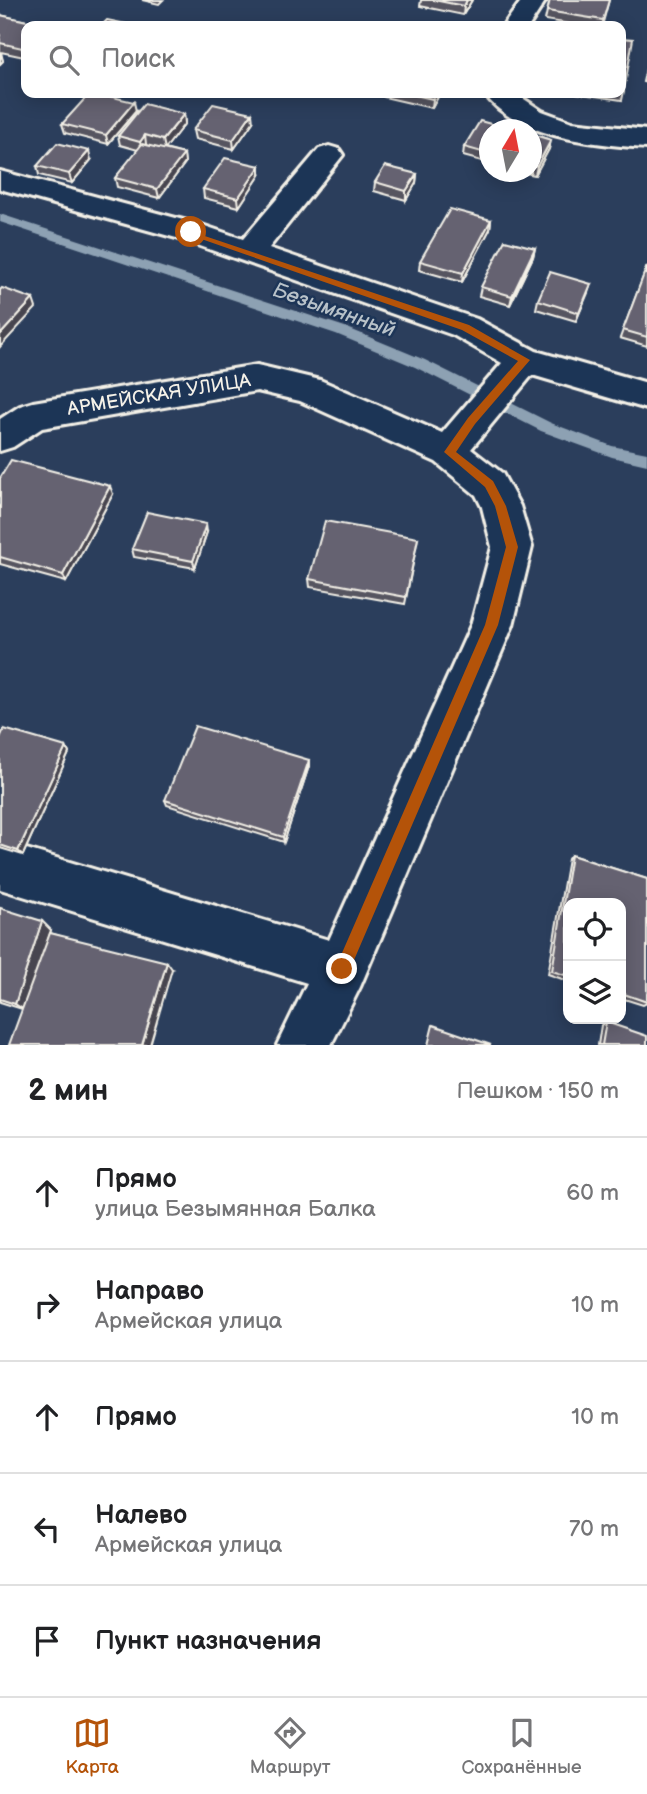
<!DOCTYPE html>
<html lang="ru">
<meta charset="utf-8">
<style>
:root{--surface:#fff;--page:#f2f2f2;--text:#202124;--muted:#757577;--line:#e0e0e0;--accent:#b45309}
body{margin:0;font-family:"Balsamiq Sans",sans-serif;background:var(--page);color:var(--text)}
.controls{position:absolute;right:21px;bottom:21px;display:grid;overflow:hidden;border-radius:14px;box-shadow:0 4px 18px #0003}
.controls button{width:63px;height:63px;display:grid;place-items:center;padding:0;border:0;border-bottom:2px solid var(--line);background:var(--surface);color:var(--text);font:35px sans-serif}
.compass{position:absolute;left:479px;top:119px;width:63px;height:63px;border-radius:50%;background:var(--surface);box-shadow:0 4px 18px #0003;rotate:10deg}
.stop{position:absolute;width:21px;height:21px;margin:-16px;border:5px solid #b45309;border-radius:50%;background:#fff}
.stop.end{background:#b45309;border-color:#fff;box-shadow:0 2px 7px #0008}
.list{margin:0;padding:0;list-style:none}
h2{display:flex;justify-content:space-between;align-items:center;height:91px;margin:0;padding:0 28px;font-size:30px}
h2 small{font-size:23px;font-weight:400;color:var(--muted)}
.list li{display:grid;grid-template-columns:46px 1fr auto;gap:21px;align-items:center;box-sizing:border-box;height:112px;padding:0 28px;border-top:2px solid var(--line)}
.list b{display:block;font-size:26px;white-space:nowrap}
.list p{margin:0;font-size:23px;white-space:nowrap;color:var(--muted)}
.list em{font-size:23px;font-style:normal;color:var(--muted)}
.icon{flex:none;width:38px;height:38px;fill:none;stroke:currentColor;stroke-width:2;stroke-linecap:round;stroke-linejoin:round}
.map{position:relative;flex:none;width:647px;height:1045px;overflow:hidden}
.search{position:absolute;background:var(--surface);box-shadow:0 4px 18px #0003;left:21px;right:21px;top:21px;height:77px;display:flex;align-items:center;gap:18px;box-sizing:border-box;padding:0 24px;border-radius:14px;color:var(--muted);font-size:26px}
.sheet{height:651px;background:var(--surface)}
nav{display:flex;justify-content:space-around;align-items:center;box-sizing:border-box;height:98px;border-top:2px solid var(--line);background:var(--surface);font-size:19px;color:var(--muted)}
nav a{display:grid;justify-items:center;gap:4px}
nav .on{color:var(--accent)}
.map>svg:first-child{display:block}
</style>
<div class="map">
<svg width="647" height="1045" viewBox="0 0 647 1045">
<rect width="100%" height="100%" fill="#2b3e5c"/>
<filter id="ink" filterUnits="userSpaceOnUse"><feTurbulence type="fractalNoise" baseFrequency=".0143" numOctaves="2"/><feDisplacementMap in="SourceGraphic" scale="14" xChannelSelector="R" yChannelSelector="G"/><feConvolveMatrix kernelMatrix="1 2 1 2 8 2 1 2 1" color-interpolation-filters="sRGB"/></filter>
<g filter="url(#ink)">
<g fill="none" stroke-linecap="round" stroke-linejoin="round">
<polygon fill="#8da1b3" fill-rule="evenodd" points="0,214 345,327 425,360 551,423 612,446 647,453 647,465 612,457 541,431 415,367 336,334 0,222"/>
<defs>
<g id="minor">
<polygon points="522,0 546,0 529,26 503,26"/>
<path d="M484 93H515L542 111 572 122 647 130V148C597 144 516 139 484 93Z"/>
<polygon points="329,146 339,149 343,155 269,248 477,319 536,351 647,383 647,409 532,375 471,449 502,473 520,506 532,547 513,625 360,987 331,1045 277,1045 307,983 0,889 0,841 329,940 471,625 492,547 482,507 476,495 436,462 300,401 257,391 42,428 13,447 0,451 0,419 20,406 33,402 257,365 320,380 442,433 502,363 453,335 180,239 0,189 0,171 202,225 243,239 319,149"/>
</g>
</defs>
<use href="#minor" stroke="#f4f1e8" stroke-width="6"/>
<use href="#minor" fill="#1d3557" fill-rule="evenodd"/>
</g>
<g fill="#575461" stroke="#f4f1e8" stroke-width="2">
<polygon points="142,0 163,0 159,4"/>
<polygon points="421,0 472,0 463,15 420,6"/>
<polygon points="609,0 602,26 583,26 545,20 547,11"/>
<polygon points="0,15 45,25 46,26 26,26 24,57 1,52 3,61 0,64"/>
<polygon points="621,38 624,91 622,100 575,93 621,93"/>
<polygon points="647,64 647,83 643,82"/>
<polygon points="384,93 440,93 432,108 384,97"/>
<polygon points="136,111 108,144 65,133 62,124"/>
<polygon points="184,114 185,123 165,149 184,154 185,163 159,198 117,187 115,178 138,150 120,145 118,136"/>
<polygon points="253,122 234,149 195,139 193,130"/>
<polygon points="489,130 489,163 463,156 464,147"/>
<polygon points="531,134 551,140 549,149 535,175 521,172 531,172"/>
<polygon points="91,160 72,183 39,175 37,166"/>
<polygon points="417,174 416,183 406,200 374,191 375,182"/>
<polygon points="260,175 239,207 204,198 203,189"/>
<polygon points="491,220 490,229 462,282 419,270 420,261"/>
<polygon points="535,248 533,257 510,305 479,296 481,287"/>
<polygon points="647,266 647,346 620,338"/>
<polygon points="591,284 576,321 536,309 538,300"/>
<polygon points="0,478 113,494 66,582 0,564"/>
<polygon points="207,532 195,568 134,557 132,549"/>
<polygon points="418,538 405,604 310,587 309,579"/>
<polygon points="0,738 66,747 69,753 23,855 0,848"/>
<polygon points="309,760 309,766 284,842 167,805 165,800"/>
<polygon points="571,855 647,879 647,1003 643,1005 621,998 621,903 568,903 568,981 548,974 568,859"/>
<polygon points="0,908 51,930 50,933 172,969 22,1009 0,1002"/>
<polygon points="606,1022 647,1045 598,1045 601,1025"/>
</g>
<g fill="#47454f" stroke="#f4f1e8" stroke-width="2">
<polygon points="467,0 472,0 463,15 464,6"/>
<polygon points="26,44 26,55 24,57 22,48"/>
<polygon points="0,52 3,61 0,64"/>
<polygon points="436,93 440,93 432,108 433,99"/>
<polygon points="134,102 136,111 108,144 106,135"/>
<polygon points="252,113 253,122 234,149 233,140"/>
<polygon points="184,114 185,123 165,149 163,140"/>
<polygon points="145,135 146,144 142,151 140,142"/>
<polygon points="551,140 549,149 535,175 537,166"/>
<polygon points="89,151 91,160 72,183 69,174"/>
<polygon points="184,154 185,163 159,198 157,189"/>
<polygon points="260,166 260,175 239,207 238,198"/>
<polygon points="417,174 416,183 406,200 406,191"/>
<polygon points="491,220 490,229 462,282 463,273"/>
<polygon points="535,248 533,257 510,305 512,296"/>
<polygon points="591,284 588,293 576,321 579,313"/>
<polygon points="33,299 36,308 0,347 0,335"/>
<polygon points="110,486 113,494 66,582 63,575"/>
<polygon points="206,524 207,532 195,568 193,561"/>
<polygon points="66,747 69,753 23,855 18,851"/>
<polygon points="309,760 309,766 284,842 283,837"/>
<polygon points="42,921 51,930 26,1011 15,1004"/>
<polygon points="167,962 172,969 150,1045 142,1045"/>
</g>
<g fill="#656271" stroke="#f4f1e8" stroke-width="2">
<polygon points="434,0 467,0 464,6"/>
<polygon points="550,0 609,0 603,20 547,11"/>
<polygon points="0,15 45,25 44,26 26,26 26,44 22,48 0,43"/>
<polygon points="107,20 136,26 101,26"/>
<polygon points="621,38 633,39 624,91 621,90"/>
<polygon points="90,93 96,93 134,102 106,135 62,124"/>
<polygon points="406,93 436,93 433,99"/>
<polygon points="144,104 184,114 163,140 145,135 140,142 118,136"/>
<polygon points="213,104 252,113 233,140 193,130"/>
<polygon points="480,121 513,130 489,130 489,154 464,147"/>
<polygon points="531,134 551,140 537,166 531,165"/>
<polygon points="57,143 89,151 69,174 37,166"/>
<polygon points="142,144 184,154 157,189 115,178"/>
<polygon points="225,158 260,166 238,198 203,189"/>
<polygon points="385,166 417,174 406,191 375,182"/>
<polygon points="450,209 491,220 463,273 420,261"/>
<polygon points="505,240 535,248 512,296 481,287"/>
<polygon points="647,266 647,337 623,330"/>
<polygon points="550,272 591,284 579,313 538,300"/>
<polygon points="2,288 33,299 0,335 0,290"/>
<polygon points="11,460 110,486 63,575 0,557 0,478"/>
<polygon points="147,512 206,524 193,561 132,549"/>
<polygon points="325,521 418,538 406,597 309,579"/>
<polygon points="195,726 309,760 283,837 165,800"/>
<polygon points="4,729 66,747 18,851 0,845 0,738"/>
<polygon points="571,855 647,879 647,1002 621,993 621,903 568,903 568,976 552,971"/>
<polygon points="0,908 42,921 15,1004 0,999"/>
<polygon points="50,933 167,962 142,1045 9,1045"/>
<polygon points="606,1022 647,1036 647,1045 602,1045"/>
<polygon points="433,1025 491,1045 428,1045"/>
</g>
</g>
<polygon fill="#b45309" points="187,230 469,325 530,360 475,424 456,452 493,481 506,506 518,547 498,625 348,974 342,976 337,974 335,969 485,625 506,547 495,506 485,487 444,452 468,418 518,361 462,330 187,234"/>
<g text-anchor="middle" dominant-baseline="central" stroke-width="5" stroke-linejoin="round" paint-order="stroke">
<g font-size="19" fill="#f4f1e8" stroke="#1d3557">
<text transform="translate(159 395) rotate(-9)">АРМЕЙСКАЯ УЛИЦА</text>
</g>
<g font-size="21" font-style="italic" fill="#b8c2c9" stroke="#1d3557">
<text transform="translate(334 310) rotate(19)">Безымянный</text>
</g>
</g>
</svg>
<div class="controls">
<button><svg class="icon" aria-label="locate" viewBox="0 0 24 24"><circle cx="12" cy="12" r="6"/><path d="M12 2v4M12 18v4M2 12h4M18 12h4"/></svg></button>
<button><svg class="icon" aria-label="layers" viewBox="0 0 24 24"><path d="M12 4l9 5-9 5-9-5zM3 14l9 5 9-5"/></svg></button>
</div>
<svg class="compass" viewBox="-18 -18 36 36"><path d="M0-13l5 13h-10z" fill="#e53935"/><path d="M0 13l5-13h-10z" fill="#757577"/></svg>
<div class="stop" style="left:191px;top:232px"></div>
<div class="stop end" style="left:342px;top:969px"></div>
<div class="search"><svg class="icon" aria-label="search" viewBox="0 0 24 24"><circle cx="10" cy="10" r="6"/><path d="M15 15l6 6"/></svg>Поиск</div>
</div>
<section class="sheet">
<h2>2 мин<small>Пешком · 150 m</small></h2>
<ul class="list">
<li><svg class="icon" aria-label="ahead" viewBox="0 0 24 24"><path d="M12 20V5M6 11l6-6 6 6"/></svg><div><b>Прямо</b><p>улица Безымянная Балка</p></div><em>60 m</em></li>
<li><svg class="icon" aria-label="right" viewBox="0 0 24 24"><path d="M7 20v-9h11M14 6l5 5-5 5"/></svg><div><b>Направо</b><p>Армейская улица</p></div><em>10 m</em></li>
<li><svg class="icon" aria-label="ahead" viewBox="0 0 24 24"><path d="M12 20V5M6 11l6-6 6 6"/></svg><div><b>Прямо</b></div><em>10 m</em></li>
<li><svg class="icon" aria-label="left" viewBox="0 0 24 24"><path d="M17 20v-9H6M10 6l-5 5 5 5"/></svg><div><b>Налево</b><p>Армейская улица</p></div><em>70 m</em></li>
<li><svg class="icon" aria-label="arrive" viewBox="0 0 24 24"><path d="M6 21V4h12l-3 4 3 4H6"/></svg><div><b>Пункт назначения</b></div></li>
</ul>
</section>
<nav>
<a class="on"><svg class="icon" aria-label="map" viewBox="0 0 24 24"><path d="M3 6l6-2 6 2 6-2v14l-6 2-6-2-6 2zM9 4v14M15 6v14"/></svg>Карта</a>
<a><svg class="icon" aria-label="directions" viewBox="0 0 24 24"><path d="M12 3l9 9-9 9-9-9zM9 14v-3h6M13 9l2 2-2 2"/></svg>Маршрут</a>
<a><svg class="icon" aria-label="saved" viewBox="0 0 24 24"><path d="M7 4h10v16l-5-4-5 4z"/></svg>Сохранённые</a>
</nav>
